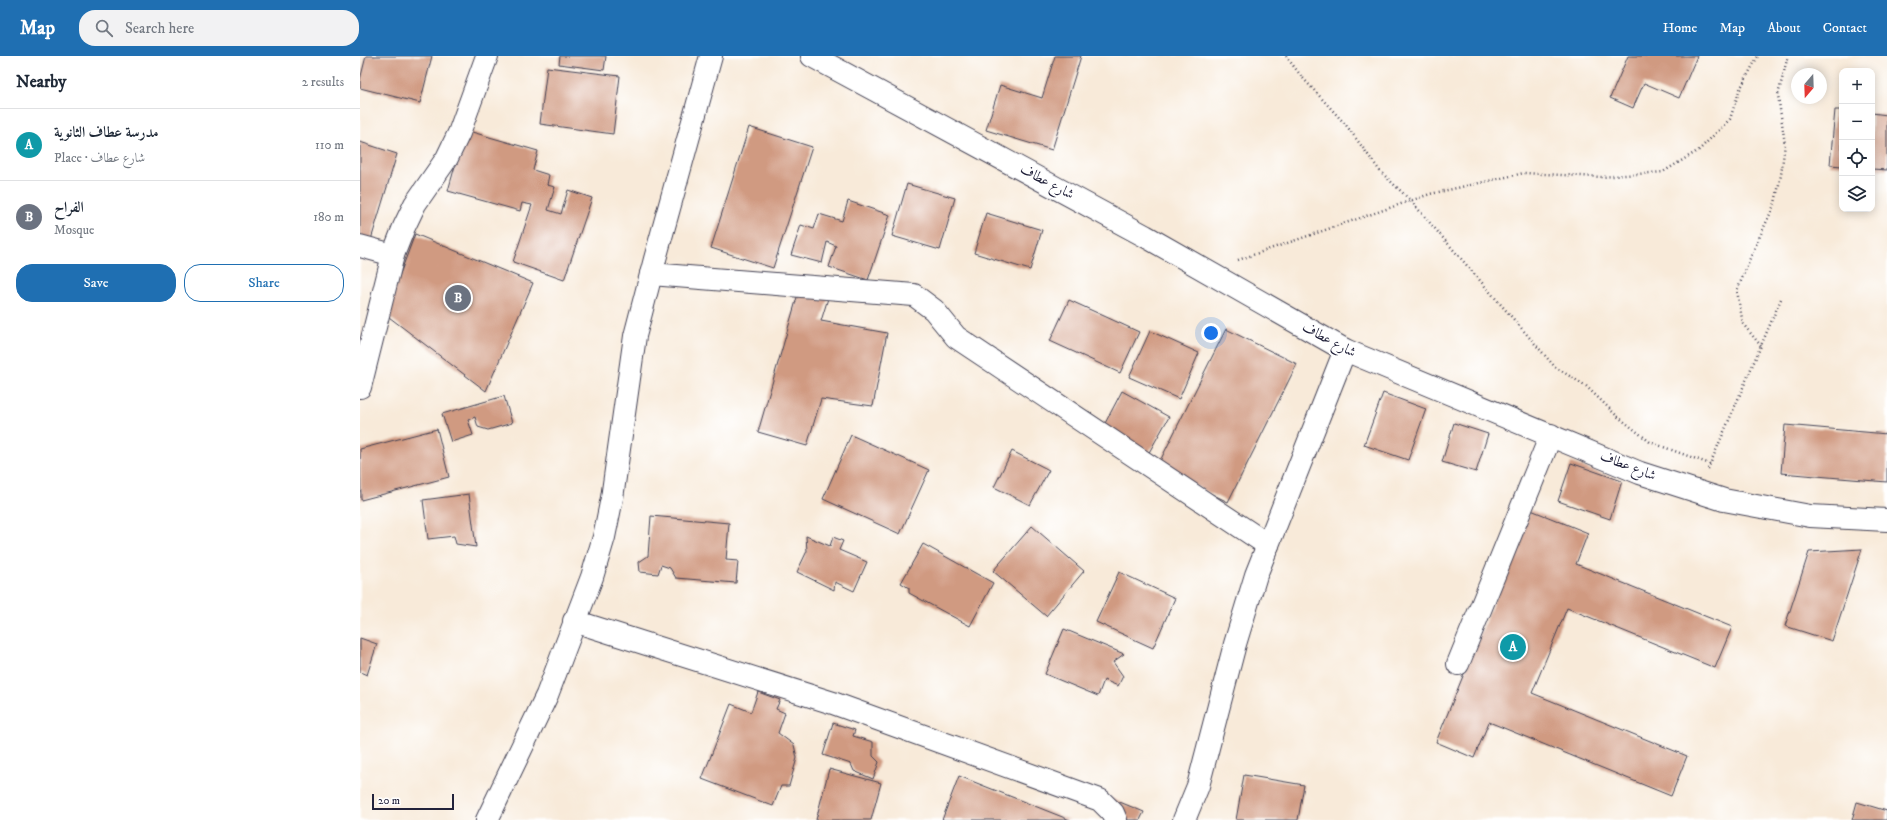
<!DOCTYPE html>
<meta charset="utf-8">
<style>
:root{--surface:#fff;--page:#f2f2f3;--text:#1f2937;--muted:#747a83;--line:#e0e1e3;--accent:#1f6fb2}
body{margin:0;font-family:"IM FELL DW Pica",Amiri,serif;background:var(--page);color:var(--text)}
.controls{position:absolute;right:12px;top:12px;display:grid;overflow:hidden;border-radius:8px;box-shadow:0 2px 10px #0003}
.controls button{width:36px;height:36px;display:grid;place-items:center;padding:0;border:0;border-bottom:1px solid var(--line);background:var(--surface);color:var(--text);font:20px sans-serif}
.compass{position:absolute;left:1431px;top:12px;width:36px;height:36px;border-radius:50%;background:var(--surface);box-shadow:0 2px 10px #0003;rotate:199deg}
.scale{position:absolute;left:12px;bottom:10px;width:82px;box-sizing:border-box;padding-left:4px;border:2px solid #22223b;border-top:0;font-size:11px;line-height:14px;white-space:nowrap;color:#22223b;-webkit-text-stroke:3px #fff;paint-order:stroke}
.you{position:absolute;left:851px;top:277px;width:14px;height:14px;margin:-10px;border:3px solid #fff;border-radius:50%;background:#1a73e8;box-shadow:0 0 0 6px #1a73e833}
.badge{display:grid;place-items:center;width:26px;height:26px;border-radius:50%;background:var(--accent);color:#fff;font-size:13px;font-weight:700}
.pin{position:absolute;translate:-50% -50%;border:2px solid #fff;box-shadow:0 1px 4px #0006}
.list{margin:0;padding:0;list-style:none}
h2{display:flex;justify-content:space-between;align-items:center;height:52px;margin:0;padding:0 16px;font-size:17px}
h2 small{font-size:13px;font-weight:400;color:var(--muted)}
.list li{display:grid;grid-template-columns:26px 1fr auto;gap:12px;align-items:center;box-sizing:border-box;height:72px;padding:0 16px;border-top:1px solid var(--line)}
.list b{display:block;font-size:15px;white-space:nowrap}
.list p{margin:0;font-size:13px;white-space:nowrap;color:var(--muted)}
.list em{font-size:13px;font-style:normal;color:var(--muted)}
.actions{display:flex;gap:8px;padding:12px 16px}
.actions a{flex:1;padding:9px 0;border:1px solid var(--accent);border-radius:16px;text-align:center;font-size:14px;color:var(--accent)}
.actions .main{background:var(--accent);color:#fff}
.icon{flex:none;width:22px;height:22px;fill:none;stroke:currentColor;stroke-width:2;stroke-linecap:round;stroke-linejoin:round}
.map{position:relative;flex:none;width:1527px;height:764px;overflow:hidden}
header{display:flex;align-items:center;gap:24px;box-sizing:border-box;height:56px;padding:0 20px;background:var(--accent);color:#fff}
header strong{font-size:19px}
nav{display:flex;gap:22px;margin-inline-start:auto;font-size:14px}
.search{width:280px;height:36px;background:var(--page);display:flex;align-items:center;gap:10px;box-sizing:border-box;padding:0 14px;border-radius:16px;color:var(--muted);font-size:15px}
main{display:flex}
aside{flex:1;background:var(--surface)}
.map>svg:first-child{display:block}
</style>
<header>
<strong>Map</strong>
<div class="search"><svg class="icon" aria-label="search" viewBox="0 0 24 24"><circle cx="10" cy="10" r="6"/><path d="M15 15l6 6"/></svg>Search here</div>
<nav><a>Home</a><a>Map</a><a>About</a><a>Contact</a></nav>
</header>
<main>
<aside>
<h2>Nearby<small>2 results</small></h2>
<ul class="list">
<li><span class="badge" style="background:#0f9aa8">A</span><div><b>مدرسة عطاف الثانوية</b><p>Place · شارع عطاف</p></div><em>110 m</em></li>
<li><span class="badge" style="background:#6b7280">B</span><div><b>الفراح</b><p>Mosque</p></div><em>180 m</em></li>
</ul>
<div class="actions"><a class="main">Save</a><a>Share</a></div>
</aside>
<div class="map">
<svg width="1527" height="764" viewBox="0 0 1527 764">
<rect width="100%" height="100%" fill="#fff"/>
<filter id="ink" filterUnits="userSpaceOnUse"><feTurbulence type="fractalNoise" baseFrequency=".025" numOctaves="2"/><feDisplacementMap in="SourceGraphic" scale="8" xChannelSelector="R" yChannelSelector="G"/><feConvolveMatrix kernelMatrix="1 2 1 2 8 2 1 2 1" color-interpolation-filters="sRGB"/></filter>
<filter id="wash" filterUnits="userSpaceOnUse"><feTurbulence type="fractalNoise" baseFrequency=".012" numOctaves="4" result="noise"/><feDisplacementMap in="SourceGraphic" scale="16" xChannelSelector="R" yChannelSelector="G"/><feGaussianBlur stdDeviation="0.9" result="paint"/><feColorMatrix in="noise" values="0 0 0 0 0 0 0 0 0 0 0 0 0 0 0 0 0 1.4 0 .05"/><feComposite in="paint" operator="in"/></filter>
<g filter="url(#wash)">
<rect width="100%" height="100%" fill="#f8ead9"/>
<g id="blocks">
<g fill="#d09a81">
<polygon points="6,0 72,0 60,47 0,32 0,24"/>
<polygon points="200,0 246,0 244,14 199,8"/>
<polygon points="695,0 721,0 692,94 626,74 640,29 682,42"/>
<polygon points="1268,0 1337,0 1319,42 1284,27 1273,52 1250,42"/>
<polygon points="187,11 260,20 253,78 180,68"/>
<polygon points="1475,54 1482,54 1482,110 1470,109"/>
<polygon points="1512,57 1527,59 1527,114 1512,113"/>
<polygon points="389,71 452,91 413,212 351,192"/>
<polygon points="105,74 178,95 173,114 189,119 187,129 195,131 188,154 201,158 208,134 232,142 204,224 153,206 172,149 162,147 160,155 88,135"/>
<polygon points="0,86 37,98 10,187 0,184"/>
<polygon points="547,128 595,142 580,194 532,180"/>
<polygon points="488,145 530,159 508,224 469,211 476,190 467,186 462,207 431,199 441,169 454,173 459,158 482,165"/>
<polygon points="626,157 682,174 670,214 614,197"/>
<polygon points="55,178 173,227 126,335 25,258"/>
<polygon points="440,231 469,239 461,265 527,277 513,350 461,343 447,390 398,376"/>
<polygon points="709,244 779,276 760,317 690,285"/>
<polygon points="866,273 937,308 868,446 797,411"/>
<polygon points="790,275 839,297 819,343 769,321"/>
<polygon points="762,335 809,361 787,400 741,375"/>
<polygon points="1023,337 1066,353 1048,404 1004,389"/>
<polygon points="144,340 152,367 128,374 118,371 115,361 108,364 113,379 91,386 82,358"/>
<polygon points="1094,367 1128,378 1116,416 1082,406"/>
<polygon points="1425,369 1527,378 1527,426 1421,417"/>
<polygon points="77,373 89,421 1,444 0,393"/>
<polygon points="491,379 569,414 540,478 463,443"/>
<polygon points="652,395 689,414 670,449 634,431"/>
<polygon points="1211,407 1262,425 1250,463 1198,445"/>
<polygon points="109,438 116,491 96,488 94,480 68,483 63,444"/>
<polygon points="1171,454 1228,477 1216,508 1372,571 1355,612 1207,552 1172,637 1327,700 1311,740 1129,666 1114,702 1076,686"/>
<polygon points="291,460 369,467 366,504 378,505 376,527 316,522 310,512 301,509 298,518 280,516 279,506 288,500"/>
<polygon points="672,470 724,515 686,560 633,515"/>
<polygon points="446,480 470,490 473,481 483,485 479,494 507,506 494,535 475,526 474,534 437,516 447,495"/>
<polygon points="563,488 633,527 610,570 549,537 549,532 541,527"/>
<polygon points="1502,493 1472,585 1425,570 1449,496"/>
<polygon points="759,516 815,542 793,592 736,566"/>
<polygon points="704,573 764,598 753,606 763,620 758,630 744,624 738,640 685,618"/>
<polygon points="0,582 17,588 7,619 0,616"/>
<polygon points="398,636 420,644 416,653 425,657 418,677 434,689 437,702 429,730 421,730 413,750 342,723 371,648 391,656"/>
<polygon points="473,667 495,674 493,680 513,686 513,700 519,706 513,723 494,715 491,708 463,699"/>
<polygon points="469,713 521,727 511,764 456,764"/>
<polygon points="884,719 944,729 938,764 876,764"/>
<polygon points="599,720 710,764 582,764"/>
<polygon points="750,742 784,756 780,764 762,764"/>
<polygon points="1497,746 1527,755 1527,764 1492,764"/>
</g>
</g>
</g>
<g filter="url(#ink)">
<use href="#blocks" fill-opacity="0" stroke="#424053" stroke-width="1"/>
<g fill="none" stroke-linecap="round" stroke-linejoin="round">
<defs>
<g id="minor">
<polyline points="452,0 785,180 985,294 1280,417 1364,444 1450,460 1527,464"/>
<polyline points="0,190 33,199"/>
<polyline points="291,218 554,239 574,254 596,281 908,489"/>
<polyline points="0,331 33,199 44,171 55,148 87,102 99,77 127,0"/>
<polyline points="214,565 473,647 740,744 753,757 756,764"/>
<polyline points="1098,608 1191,379"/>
<polyline points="127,764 187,639 232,521 244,481 252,442 275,280 295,203 351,0"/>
<polyline points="824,764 838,730 875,588 896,519 985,294"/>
</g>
</defs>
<use href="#minor" stroke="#424053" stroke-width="24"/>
<g stroke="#424053" stroke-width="2.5" stroke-dasharray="1 3" stroke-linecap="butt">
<polyline points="926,0 941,20 986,69 1020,115 1051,145 1195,311 1226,330 1257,360 1290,386 1350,408"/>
<polyline points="878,204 1070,138 1164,117 1241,121 1303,116 1339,94 1370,63 1379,35 1398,0"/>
<polyline points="1401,290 1383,268 1377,235 1391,200 1415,147 1421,119 1425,88 1418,39 1428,0"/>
<polyline points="1348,413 1421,243"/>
</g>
<use href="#minor" stroke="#fff" stroke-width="22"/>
</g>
</g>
<g text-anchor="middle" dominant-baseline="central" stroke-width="4" stroke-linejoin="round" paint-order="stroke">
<g font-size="14" fill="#22223b" stroke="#fff">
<text transform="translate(687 126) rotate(28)">شارع عطاف</text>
<text transform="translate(969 284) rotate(28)">شارع عطاف</text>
<text transform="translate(1268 410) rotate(21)">شارع عطاف</text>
</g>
</g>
</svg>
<div class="controls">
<button>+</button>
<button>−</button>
<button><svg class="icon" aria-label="locate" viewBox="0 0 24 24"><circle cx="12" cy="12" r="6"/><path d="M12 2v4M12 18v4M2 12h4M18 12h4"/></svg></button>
<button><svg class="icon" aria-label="layers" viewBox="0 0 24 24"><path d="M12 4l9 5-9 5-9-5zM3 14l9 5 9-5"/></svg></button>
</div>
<svg class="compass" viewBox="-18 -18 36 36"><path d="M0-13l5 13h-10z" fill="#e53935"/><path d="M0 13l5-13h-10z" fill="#747a83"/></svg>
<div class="scale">20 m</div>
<div class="you"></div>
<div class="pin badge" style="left:1153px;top:591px;background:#0f9aa8">A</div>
<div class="pin badge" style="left:98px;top:242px;background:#6b7280">B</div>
</div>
</main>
